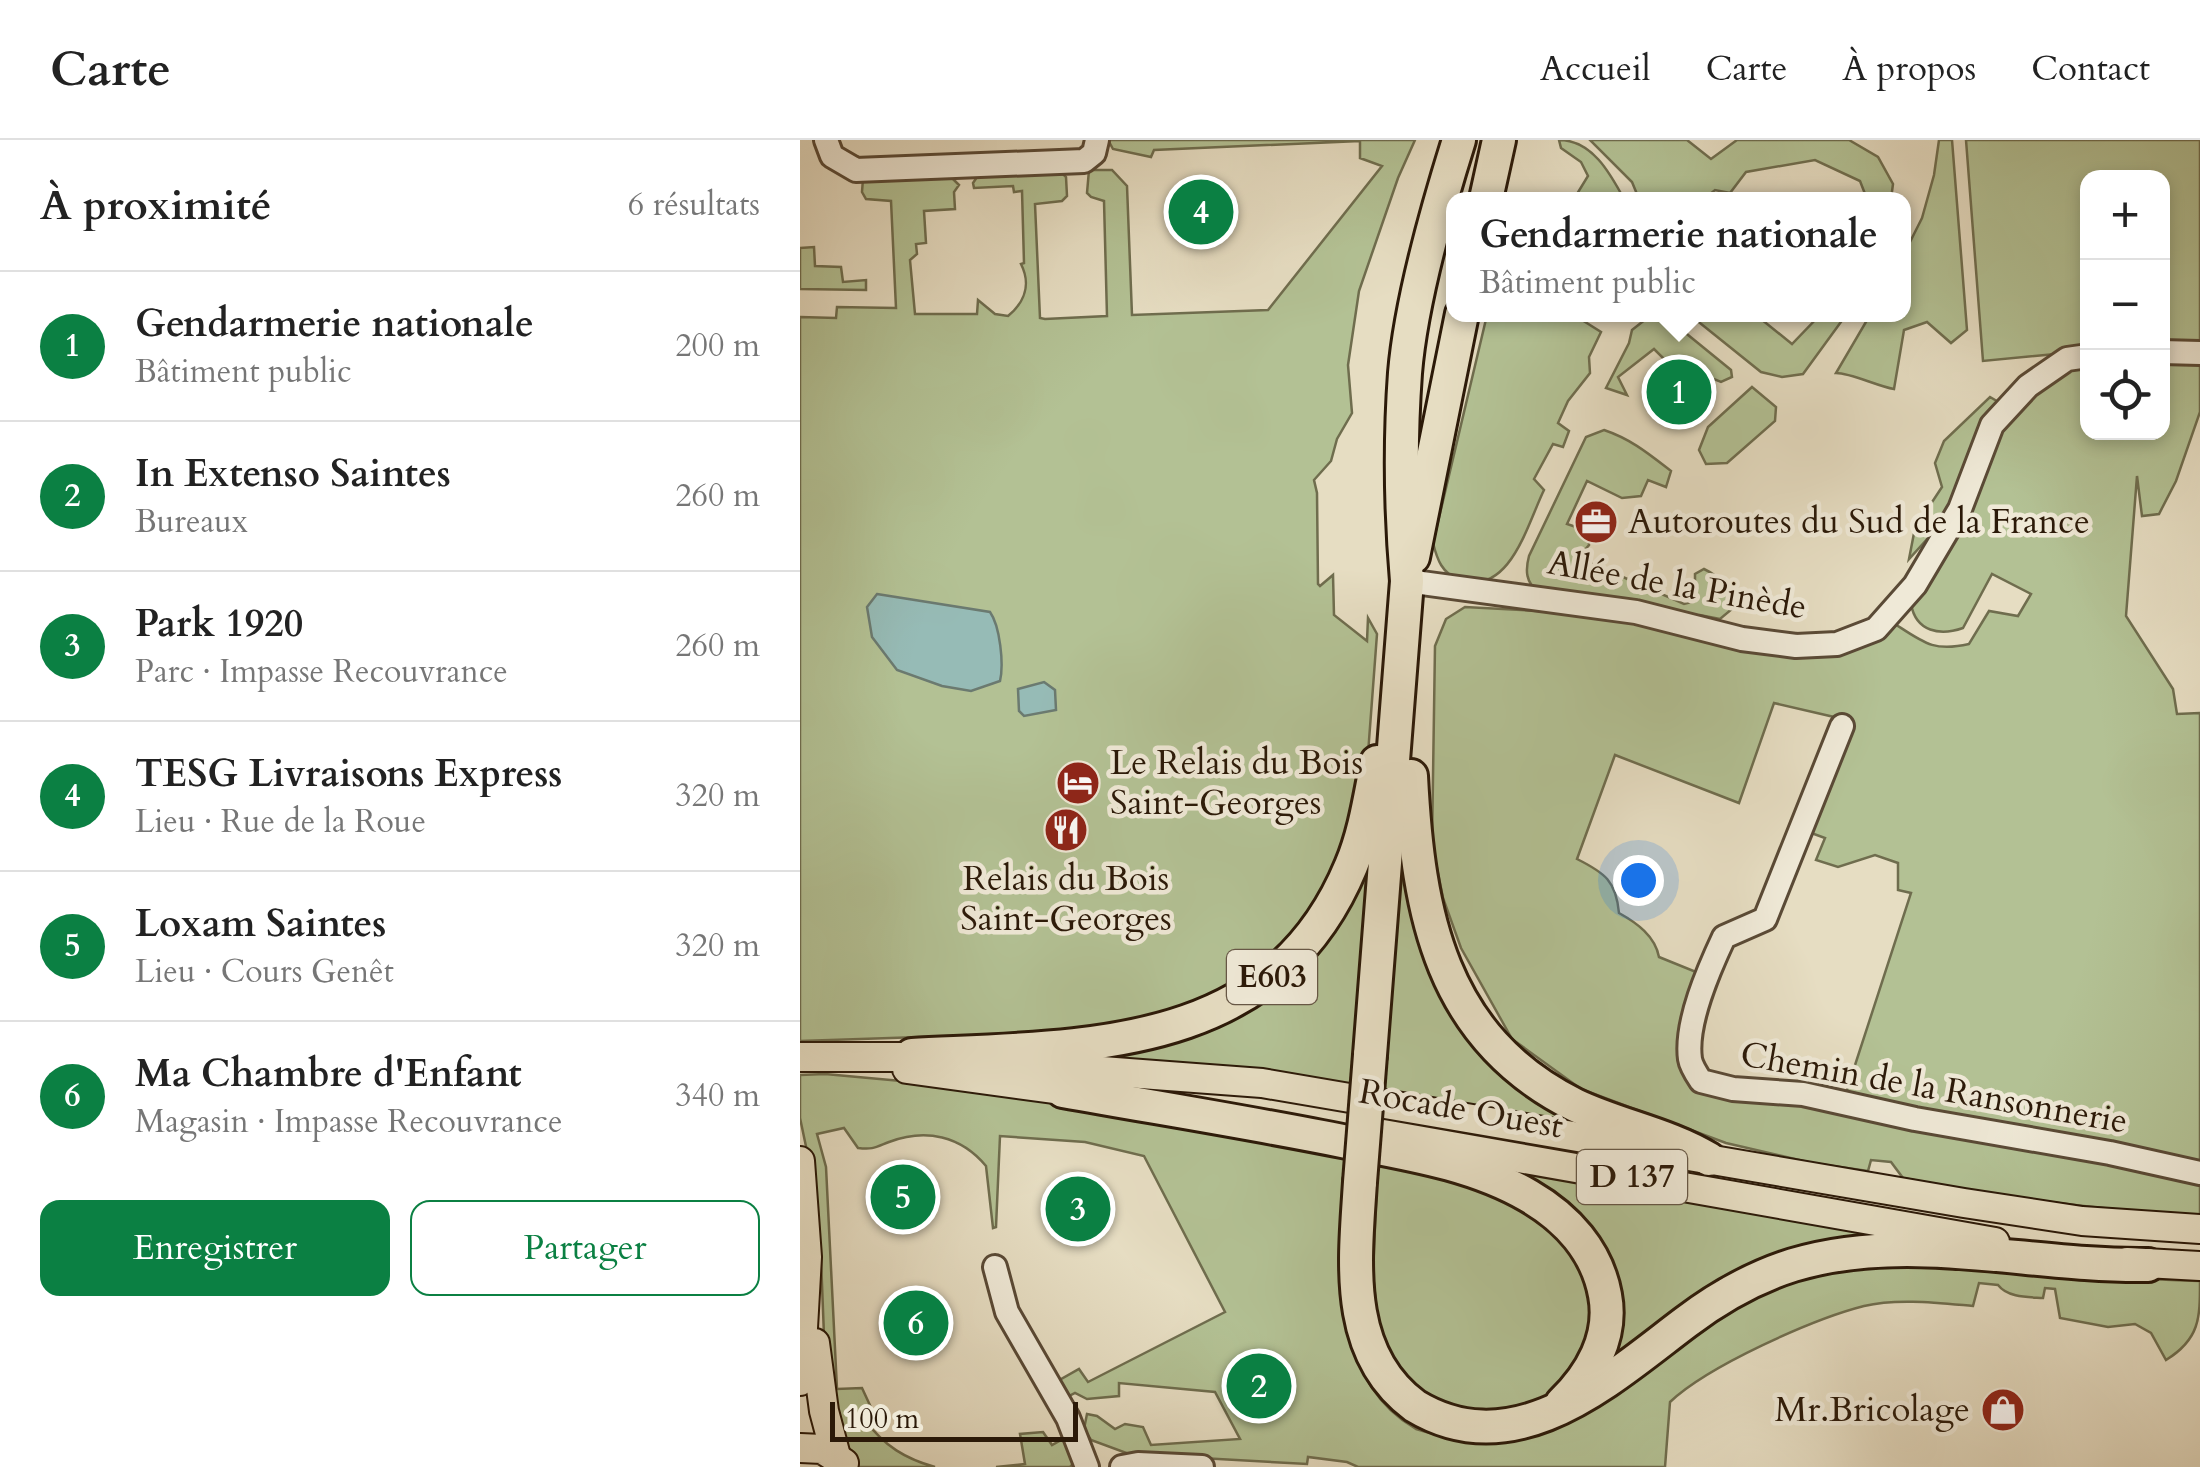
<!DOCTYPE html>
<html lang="fr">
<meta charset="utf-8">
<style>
:root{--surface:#fff;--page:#f6f6f6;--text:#222;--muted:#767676;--line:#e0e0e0;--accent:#0b8043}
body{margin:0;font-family:Cardo,serif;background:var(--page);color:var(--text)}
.controls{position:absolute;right:30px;top:30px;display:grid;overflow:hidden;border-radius:20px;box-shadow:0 5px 15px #0003}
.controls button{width:90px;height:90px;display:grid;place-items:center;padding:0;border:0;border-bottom:2px solid var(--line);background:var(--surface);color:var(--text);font:50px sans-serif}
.scale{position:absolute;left:30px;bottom:25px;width:248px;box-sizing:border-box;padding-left:10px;border:5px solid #2b1908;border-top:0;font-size:28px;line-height:35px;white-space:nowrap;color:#2b1908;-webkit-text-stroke:8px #efe9d7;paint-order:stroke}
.you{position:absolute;left:838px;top:740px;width:35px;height:35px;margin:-25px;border:8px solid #fff;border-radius:50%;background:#1a73e8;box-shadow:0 0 0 15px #1a73e833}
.badge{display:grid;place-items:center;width:65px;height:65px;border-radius:50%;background:var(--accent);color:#fff;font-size:32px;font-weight:700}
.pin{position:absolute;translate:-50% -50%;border:5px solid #fff;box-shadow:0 2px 10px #0006}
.popup{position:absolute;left:646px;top:52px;width:465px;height:130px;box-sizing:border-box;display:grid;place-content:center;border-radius:20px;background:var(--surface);filter:drop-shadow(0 2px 8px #0005);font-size:32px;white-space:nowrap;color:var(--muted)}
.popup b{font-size:38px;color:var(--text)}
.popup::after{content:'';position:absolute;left:50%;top:100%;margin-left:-20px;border:20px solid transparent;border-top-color:var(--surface)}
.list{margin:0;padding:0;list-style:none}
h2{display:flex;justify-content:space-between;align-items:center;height:130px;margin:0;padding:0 40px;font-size:42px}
h2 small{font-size:32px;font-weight:400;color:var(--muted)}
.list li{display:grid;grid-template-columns:65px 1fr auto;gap:30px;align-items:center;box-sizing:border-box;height:150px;padding:0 40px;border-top:2px solid var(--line)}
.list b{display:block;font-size:38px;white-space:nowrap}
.list p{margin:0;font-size:32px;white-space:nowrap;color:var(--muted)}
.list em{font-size:32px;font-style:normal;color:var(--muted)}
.actions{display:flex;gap:20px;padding:30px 40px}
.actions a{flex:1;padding:22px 0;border:2px solid var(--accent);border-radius:20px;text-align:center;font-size:35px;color:var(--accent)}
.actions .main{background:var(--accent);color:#fff}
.icon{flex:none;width:55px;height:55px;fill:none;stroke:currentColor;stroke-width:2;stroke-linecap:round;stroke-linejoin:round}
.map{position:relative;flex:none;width:1400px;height:1327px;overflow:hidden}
header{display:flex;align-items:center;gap:60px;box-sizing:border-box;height:140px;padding:0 50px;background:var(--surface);border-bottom:2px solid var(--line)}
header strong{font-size:48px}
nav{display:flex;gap:55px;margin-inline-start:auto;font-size:35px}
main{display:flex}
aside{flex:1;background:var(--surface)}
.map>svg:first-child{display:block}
</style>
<header>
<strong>Carte</strong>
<nav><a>Accueil</a><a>Carte</a><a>À propos</a><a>Contact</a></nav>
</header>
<main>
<aside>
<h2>À proximité<small>6 résultats</small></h2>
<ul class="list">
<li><span class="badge">1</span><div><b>Gendarmerie nationale</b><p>Bâtiment public</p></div><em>200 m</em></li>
<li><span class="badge">2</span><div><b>In Extenso Saintes</b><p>Bureaux</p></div><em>260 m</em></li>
<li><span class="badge">3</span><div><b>Park 1920</b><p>Parc · Impasse Recouvrance</p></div><em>260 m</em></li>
<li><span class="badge">4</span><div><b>TESG Livraisons Express</b><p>Lieu · Rue de la Roue</p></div><em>320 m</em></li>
<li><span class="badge">5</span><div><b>Loxam Saintes</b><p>Lieu · Cours Genêt</p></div><em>320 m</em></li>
<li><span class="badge">6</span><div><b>Ma Chambre d'Enfant</b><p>Magasin · Impasse Recouvrance</p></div><em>340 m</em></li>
</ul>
<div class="actions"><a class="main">Enregistrer</a><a>Partager</a></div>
</aside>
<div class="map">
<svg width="1400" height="1327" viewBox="0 0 1400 1327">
<rect width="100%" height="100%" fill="#e6ddc2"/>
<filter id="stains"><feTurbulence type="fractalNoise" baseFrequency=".002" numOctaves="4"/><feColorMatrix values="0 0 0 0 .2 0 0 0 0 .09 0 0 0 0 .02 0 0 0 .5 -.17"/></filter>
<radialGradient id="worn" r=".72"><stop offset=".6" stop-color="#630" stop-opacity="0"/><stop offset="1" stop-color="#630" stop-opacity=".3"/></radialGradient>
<g fill="#b3c194" stroke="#6f6d4e" stroke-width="2.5" fill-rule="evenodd">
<path d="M308 0H615L598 38 559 151 548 225 552 273 537 299 531 321 514 340 517 353 518 444 520 446 533 435 534 475 567 501 568 478 577 494 567 627 539 725 490 804 408 861 297 891 0 901V177L36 178 37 167 96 168 91 61 66 59 62 52 63 39 150 36 159 45 154 52 155 69 124 71 126 103 116 104 117 114 110 120 115 174H177L178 160 195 174 208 176C225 162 231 144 221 124L224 123 222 51 214 52 213 46 174 48 173 43 179 34 260 31 266 37 267 56 262 61 235 64 240 178 245 179 307 176 304 61 291 57 287 53 289 30H312L327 46 332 175 468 170 582 26 560 18V1L354 10 351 17 313 9Z"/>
<path d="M759 0C792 0 810 33 824 59H763L777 54 788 36 781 22 761 8Z"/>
<polygon points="790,0 887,0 911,19 937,0 1049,0 1078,17 1093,44 1091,59 1067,59 1060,41 1015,20 946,32 930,53 915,50 904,59 839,59 832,42"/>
<path d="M1139 0H1152L1167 190 1151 203 1127 182 1104 190 1094 249C1077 246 1051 233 1036 233L1070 175 1104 174V114L1122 78 1134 35Z"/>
<polygon points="1166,0 1400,0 1400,200 1363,204 1362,38 1288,38 1287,211 1183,221"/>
<polygon points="14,107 15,126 41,127 43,142 66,140 66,150 0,149 0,108"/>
<path d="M687 175H774L801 192 789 217 790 233 768 261 758 283 769 291 763 307 753 304 734 339 744 350C727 385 710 456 660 440 642 434 637 419 633 403Z"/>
<polygon points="890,175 956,175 992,204 1020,175 1046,175 1003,234 982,237 961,232"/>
<polygon points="866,177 931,230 932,237 921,242 864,219 854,209 818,237 827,255 806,248 829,203 832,190 846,179"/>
<path d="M1400 215V272L1376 341 1359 374 1342 376 1337 336 1326 476 1373 549 1377 574 1400 573V1075C1299 1071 1202 1057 1103 1038L1091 1022 1071 1020 1068 1031 1012 1023 926 1003 829 967 781 949 712 899 661 808 643 758 632 703 635 506 646 479 665 467 814 475 738 452C726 442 725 431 729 416L786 297 804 290C831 299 849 314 871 331L866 347 848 340 841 356 822 358 787 341 767 384 788 391 789 405 779 417 794 425 801 438 823 437 884 464 895 461V434L904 429C921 437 932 450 932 469L920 479 900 475 892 480 1037 514 1095 484C1124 503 1134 512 1169 504L1189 471 1218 476 1231 454 1192 434 1163 488C1140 496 1116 492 1111 464L1139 386 1109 419 1115 388 1142 347 1135 323 1144 301 1190 257 1207 267 1287 219 1288 292H1362L1363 216ZM974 563 1047 580 1003 690 1025 698 1016 720 1038 727 1075 715 1098 723V750L1111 753 1043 962 901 941 893 891 906 836 859 817C855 796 837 783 819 773 816 741 805 733 777 719L815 615 939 663Z"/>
<polygon points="952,247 976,267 975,281 927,323 906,324 899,310 908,287"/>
<polygon points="603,679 657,867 832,993 583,949"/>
<polygon points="574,683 555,946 269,917 469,851"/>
<path d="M25 934 145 945 545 1011C542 1103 521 1234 616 1289 730 1327 845 1223 931 1162 950 1149 1006 1128 1029 1121 1050 1116 1104 1124 1127 1126 1218 1132 1309 1138 1400 1141 1400 1178 1400 1199 1366 1220L1351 1193 1335 1184 1308 1187 1260 1178 1255 1149 1245 1148 1243 1158C1229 1157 1208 1158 1198 1145L1179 1143 1173 1166C1139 1163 1097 1158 1064 1166 1013 1179 908 1226 870 1262L865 1327H558L547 1322 508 1317 507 1324 329 1314 291 1300 284 1289 287 1274 297 1276 315 1289 325 1284 343 1287 351 1305 440 1299 415 1252 319 1243V1256L287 1259 275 1253 265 1258 256 1242 279 1229 288 1242 425 1172 344 1016 285 1002 200 996 196 1087 193 1088 186 1026C161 996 126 988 89 1002 76 1007 73 1010 58 1008L44 988 17 994 26 1027 37 1249 62 1248 74 1274 66 1281C84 1306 106 1319 135 1327H59L40 1302 25 1221 21 1119 11 1030 0 978V935Z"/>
<polygon points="664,1013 1105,1096 1045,1102 786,1251 801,1117"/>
<polygon points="578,1016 720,1057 787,1127 791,1181 783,1212 762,1245 737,1264 714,1271 650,1270 611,1248 589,1215 577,1174 573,1134"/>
<polygon points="243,1292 252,1305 263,1299 269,1300 274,1323 270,1327 196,1327 225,1324 220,1294"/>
</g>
<g fill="#96bbb6" stroke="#6b7a70" stroke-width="2.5">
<path d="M77 454 190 472C200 486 204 524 200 541L171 551 142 546 97 530 72 497 67 467Z"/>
<polygon points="244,542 255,550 256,570 224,576 219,571 218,549"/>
</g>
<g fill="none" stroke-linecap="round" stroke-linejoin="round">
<defs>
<g id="minor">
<polyline points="26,0 32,16 56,30 284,21 294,13 297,0"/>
<polyline points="1362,212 1400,213"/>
<polyline points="607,441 836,472 942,499 996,506 1037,504 1076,489 1115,445 1160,369 1192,285 1228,246 1267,219 1288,216"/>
<path d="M1042 586 965 779 924 797C909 829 885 883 890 919 891 926 897 935 901 941L933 949 1003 954 1115 979 1310 1013 1400 1033"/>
<polyline points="195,1127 207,1172 268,1278 287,1327"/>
<polyline points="322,1327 338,1324 402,1327"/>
</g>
<g id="major">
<polyline points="0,917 132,917"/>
<polyline points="194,923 462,943 1164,1063 1282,1081 1400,1089"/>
<polyline points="107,929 283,953"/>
<polyline points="583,994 1195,1102"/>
<polyline points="0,1021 7,1117 0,1241"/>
<polyline points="1327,1122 1400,1126"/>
<polyline points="15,1203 24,1271 36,1316"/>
<polyline points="0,1308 22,1309 44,1323"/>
</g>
<g id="highway">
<polyline points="686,59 699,0"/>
<polyline points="613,417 662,174"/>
<path d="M611 636C618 773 640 898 775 965 819 986 868 994 909 1019"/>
<path d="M112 915C285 906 473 914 551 726 565 693 570 657 577 622"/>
<path d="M570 915 607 441C601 372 600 302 605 233 611 160 637 70 659 0"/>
<path d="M263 951C358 968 453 983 547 1002 609 1014 674 1024 729 1056 767 1078 797 1111 805 1155 813 1197 791 1235 762 1263"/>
<path d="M560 1042C555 1121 543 1213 615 1266 716 1327 810 1239 886 1182 919 1157 955 1137 993 1125 1109 1090 1230 1127 1348 1125"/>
</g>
</defs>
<use href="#minor" stroke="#5a4a36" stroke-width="28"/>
<use href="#major" stroke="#2b1908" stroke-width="32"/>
<use href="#highway" stroke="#2b1908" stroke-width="38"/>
<use href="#minor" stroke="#efe9d7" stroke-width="22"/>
<use href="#major" stroke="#e6ddc2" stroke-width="28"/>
<use href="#highway" stroke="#e6ddc2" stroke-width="32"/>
<defs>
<polyline id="highway-bridge" points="560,1042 570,915"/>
</defs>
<use href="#highway-bridge" stroke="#2b1908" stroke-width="38" stroke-linecap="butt"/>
<use href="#highway-bridge" stroke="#e6ddc2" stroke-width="32"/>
</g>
<defs>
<symbol id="office-disc" viewBox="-11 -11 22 22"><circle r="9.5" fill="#8f2418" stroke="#efe9d7"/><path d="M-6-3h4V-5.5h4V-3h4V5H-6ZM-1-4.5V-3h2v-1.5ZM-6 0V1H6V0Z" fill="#fff"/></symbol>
<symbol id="hotel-disc" viewBox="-11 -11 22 22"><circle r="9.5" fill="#8f2418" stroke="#efe9d7"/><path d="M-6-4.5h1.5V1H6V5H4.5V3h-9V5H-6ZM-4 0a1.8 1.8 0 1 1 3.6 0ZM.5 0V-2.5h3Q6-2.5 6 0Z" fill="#fff"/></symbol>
<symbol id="restaurant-disc" viewBox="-11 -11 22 22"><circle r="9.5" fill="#8f2418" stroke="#efe9d7"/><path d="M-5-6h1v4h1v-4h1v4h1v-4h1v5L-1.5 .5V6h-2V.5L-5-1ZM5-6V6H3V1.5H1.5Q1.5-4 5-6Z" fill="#fff"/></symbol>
<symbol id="shop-disc" viewBox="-11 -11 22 22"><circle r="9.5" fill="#8f2418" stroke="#efe9d7"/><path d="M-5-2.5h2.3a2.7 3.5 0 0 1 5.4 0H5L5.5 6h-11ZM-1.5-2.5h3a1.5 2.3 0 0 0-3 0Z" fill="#fff"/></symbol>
</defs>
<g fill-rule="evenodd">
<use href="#office-disc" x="771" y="357" width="50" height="50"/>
<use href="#hotel-disc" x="253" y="618" width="50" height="50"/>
<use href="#restaurant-disc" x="241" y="665" width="50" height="50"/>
<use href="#shop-disc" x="1178" y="1245" width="50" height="50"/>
</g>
<g text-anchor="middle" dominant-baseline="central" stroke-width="9" stroke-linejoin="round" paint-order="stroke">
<g fill="#efe9d7" stroke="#665746" stroke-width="2.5">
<rect x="427" y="810" width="90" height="54" rx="8"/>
<rect x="777" y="1010" width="110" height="54" rx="8"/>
</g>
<g font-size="32" font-weight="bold" fill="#2b1908">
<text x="472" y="837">E603</text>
<text x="832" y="1037">D 137</text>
</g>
<g font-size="35" fill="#2b1908" stroke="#efe9d7" text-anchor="start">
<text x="828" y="382">Autoroutes du Sud de la France</text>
<text x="310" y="623">Le Relais du Bois<tspan x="310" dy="40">Saint-Georges</tspan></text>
<text x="266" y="739" text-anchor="middle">Relais du Bois<tspan x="266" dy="40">Saint-Georges</tspan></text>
<text x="1170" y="1270" text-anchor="end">Mr.Bricolage</text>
</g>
<g font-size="35" fill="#2b1908" stroke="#efe9d7">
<text transform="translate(877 445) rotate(10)">Allée de la Pinède</text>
<text transform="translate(1134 948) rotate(10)">Chemin de la Ransonnerie</text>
<text transform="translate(661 969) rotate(10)">Rocade Ouest</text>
</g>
</g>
<rect width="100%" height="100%" filter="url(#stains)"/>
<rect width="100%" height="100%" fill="url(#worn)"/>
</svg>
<div class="controls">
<button>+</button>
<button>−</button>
<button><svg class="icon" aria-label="locate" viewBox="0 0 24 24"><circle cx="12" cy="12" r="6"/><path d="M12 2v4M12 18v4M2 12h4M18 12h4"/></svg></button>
</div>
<div class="scale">100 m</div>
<div class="you"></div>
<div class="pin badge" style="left:879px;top:252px">1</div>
<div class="popup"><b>Gendarmerie nationale</b>Bâtiment public</div>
<div class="pin badge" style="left:459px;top:1246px">2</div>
<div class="pin badge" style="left:278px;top:1069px">3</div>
<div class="pin badge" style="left:401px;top:72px">4</div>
<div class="pin badge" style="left:103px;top:1057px">5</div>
<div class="pin badge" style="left:116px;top:1183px">6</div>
</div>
</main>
